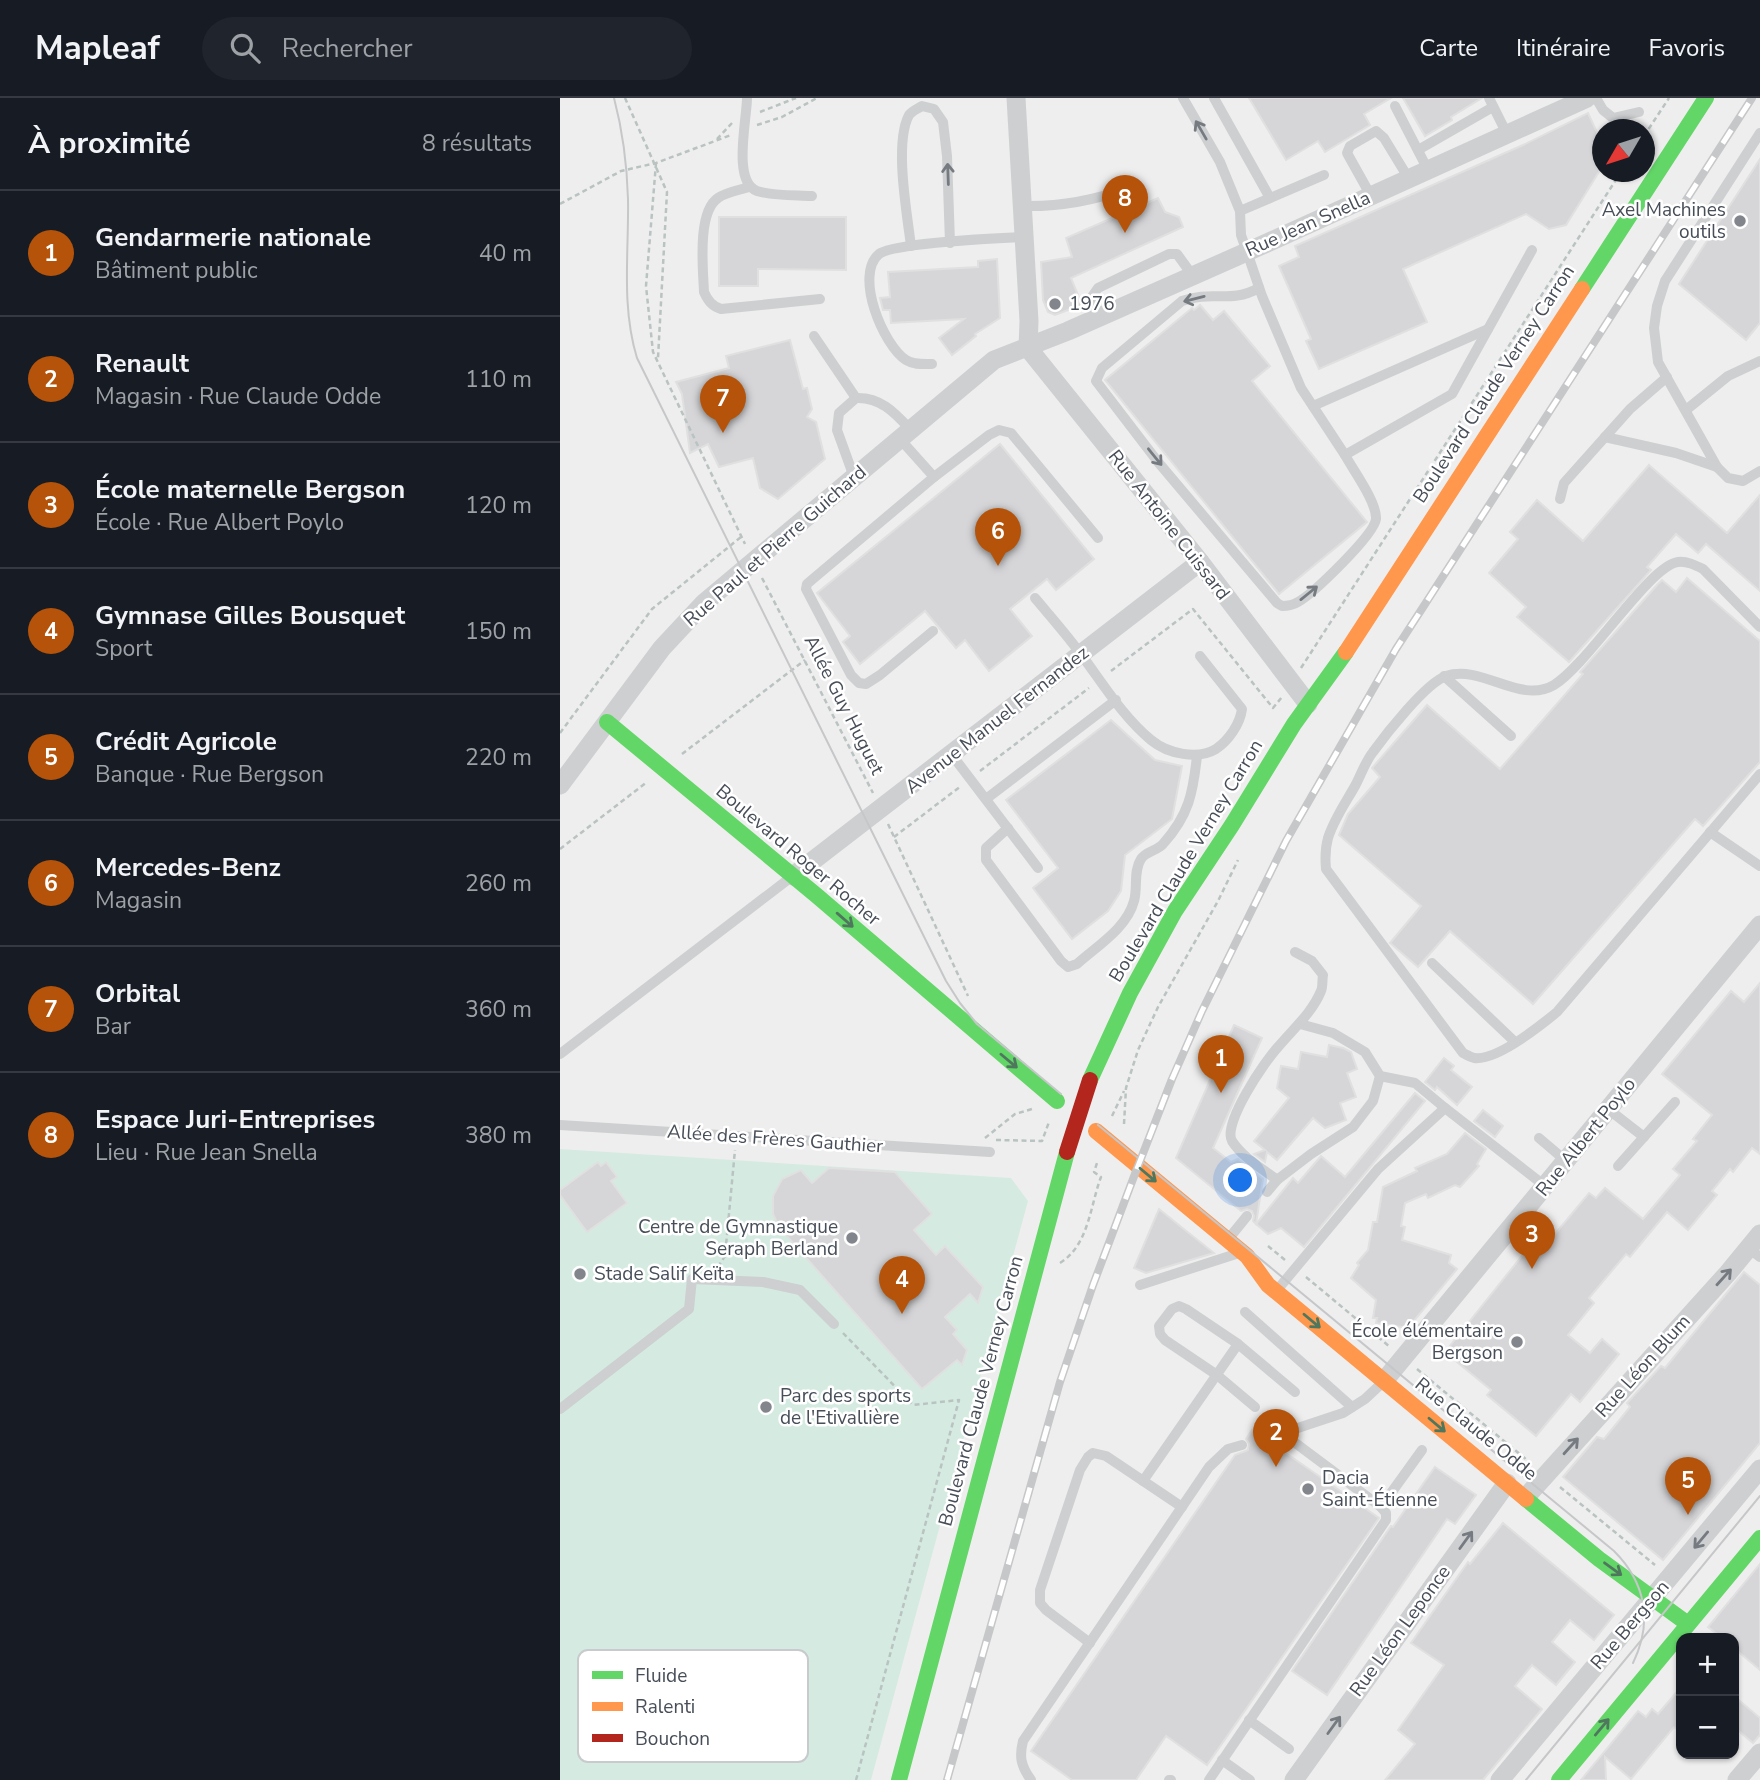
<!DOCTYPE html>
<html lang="fr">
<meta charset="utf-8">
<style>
:root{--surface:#171b24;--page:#20242c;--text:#f1f3f6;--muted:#9ea1a6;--line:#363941;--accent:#b45309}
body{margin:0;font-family:"Nunito Sans",sans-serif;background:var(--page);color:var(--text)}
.controls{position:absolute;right:21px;bottom:21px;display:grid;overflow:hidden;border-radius:14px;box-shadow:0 2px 5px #0004}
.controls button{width:63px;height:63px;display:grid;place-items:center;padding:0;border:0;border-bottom:2px solid var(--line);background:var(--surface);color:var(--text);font:35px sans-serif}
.compass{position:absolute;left:1032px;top:21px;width:63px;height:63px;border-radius:50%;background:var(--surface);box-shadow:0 2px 5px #0004;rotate:231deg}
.you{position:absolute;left:681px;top:1083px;width:24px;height:24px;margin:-18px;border:5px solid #fff;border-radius:50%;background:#1a73e8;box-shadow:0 0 0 10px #1a73e833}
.badge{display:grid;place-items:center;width:46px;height:46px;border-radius:50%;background:var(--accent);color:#fff;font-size:23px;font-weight:700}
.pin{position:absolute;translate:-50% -58px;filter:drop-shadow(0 2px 4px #0008)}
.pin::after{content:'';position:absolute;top:37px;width:24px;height:21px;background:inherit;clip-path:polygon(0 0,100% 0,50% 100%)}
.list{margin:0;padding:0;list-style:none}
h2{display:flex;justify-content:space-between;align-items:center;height:91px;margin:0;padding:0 28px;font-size:30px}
h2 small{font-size:23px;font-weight:400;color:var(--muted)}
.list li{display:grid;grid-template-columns:46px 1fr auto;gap:21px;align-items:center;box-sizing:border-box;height:126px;padding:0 28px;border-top:2px solid var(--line)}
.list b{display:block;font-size:26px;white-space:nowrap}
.list p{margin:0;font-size:23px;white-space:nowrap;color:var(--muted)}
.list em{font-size:23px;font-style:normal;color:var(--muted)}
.icon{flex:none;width:38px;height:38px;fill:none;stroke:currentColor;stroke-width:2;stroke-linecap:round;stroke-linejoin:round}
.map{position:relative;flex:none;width:1200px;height:1682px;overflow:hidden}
header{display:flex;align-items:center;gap:42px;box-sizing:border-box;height:98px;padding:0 35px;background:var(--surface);border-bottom:2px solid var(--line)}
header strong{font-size:33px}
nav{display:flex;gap:38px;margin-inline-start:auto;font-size:24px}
.search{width:490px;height:63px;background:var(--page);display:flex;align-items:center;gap:18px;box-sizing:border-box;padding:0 24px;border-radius:38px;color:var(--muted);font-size:26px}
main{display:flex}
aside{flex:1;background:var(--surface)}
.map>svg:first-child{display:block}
</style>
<header>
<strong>Mapleaf</strong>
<div class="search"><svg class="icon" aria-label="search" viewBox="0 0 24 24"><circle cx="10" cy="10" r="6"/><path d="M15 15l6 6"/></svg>Rechercher</div>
<nav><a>Carte</a><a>Itinéraire</a><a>Favoris</a></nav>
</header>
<main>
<aside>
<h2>À proximité<small>8 résultats</small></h2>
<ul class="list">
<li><span class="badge">1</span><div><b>Gendarmerie nationale</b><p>Bâtiment public</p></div><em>40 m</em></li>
<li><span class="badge">2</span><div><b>Renault</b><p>Magasin · Rue Claude Odde</p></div><em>110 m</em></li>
<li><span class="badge">3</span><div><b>École maternelle Bergson</b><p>École · Rue Albert Poylo</p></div><em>120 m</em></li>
<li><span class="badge">4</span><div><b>Gymnase Gilles Bousquet</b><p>Sport</p></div><em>150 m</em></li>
<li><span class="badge">5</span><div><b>Crédit Agricole</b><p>Banque · Rue Bergson</p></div><em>220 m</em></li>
<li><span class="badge">6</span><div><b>Mercedes-Benz</b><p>Magasin</p></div><em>260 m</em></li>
<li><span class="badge">7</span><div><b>Orbital</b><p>Bar</p></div><em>360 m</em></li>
<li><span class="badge">8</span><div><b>Espace Juri-Entreprises</b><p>Lieu · Rue Jean Snella</p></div><em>380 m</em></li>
</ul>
</aside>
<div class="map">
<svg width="1200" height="1682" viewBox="0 0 1200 1682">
<rect width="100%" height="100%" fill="#efeeee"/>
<polygon fill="#d5ebe1" points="0,1051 451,1080 468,1103 311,1682 0,1682"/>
<g fill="#d6d6d8" stroke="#e0e0e1" stroke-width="2">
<polygon points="689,0 831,0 804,16 810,27 765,54 758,43 726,62"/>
<polygon points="843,0 922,0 891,19 892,22 865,38"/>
<polygon points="1028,15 1042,45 1042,69 1006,127 989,131 966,116 843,171 867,224 759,271 746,243 751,241 719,168 739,159 735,148 963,47"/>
<polygon points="1200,61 1200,225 1186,242 1119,186"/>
<polygon points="598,100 605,114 619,119 623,129 511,180 522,207 495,217 488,214 483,202 481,164 512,159 506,140"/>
<polygon points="159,119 286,119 286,172 198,171 198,188 159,188"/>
<polygon points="437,161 440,220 415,236 416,238 392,257 379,240 404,221 331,225 330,212 323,212 320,200 330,199 328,174 418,169 418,163"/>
<polygon points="640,207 653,222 664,213 710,268 692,283 807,424 719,496 545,282 632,210 634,212"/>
<polygon points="230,242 243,291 247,290 252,311 247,319 256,324 265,361 218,401 200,390 193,360 159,369 148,346 130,355 122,296 116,284 169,270 166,258"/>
<polygon points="440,346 534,461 496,492 487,481 450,511 472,538 429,573 405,542 396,550 365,513 300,566 283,544 290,538 257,495"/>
<polygon points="1089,367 1167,435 1200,397 1200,493 1146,446 1138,455 1116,436 1087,469 1091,472 1009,564 957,519 966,509 929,475 958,441 950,434 977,402 1023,443"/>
<polygon points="1127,480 1200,543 1200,664 1143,728 1135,721 973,906 890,833 858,869 830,845 861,808 779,737 788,716 820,679 812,670 867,607 940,671 1023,576 1020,574 1097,487 1102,482 1116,494"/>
<polygon points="551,622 595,662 622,668 612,721 565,757 561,793 548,813 512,841 473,790 498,770 446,702"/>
<polygon points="1200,885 1200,1056 1192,1050 1173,1074 1170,1071 1152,1093 1157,1097 1128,1132 1107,1114 1070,1159 1066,1156 1029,1200 1034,1205 1008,1237 1030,1255 1042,1241 1059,1256 1020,1304 1011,1296 976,1338 927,1297 931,1292 885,1254 981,1134 990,1142 1029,1095 1036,1100 1045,1090 1083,1121 1120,1077 1113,1071 1137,1043 1133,1041 1152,1017 1102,976 1171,893 1184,904"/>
<polygon points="674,927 702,940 653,1050 671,1064 678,1061 703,1081 696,1126 693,1123 694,1118 692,1113 687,1111 681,1113 616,1060"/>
<polygon points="769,947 783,950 791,954 797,971 787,975 796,999 780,1005 786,1022 765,1030 753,1020 717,1062 707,1054 705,1064 694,1056 705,1052 694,1043 729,1000 717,990 721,968 738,971 741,954 767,959"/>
<polygon points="884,960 894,968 891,972 912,989 897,1007 877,989 875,992 865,984"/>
<polygon points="855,995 865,1003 744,1149 721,1130 708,1136 696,1126 733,1080 738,1085 761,1058 785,1079"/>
<polygon points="923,1012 943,1028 935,1039 914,1023"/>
<polygon points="905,1035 926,1051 917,1066 919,1068 900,1089 895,1087 868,1100 866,1096 845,1105 841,1128 845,1129 842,1142 891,1157 889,1165 897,1171 848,1230 816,1225 817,1220 813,1220 816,1202 791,1180 799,1167 797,1165 808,1152 813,1124 817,1124 823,1089 857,1073 855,1070 887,1056"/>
<polygon points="38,1064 41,1068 46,1064 57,1079 51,1083 67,1105 27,1134 0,1097 0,1092"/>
<polygon points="269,1070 335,1074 372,1116 354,1132 376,1157 385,1148 423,1189 418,1205 410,1196 385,1219 397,1232 393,1236 407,1252 402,1267 397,1262 362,1291 219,1129 213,1116 213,1098 222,1081 241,1072 252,1085"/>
<polygon points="599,1111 620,1128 654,1155 586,1175 574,1170"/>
<polygon points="1184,1174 1200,1187 1200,1345 1103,1462 1003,1379 1037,1339 1044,1341 1070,1309 1067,1305 1101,1268 1105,1270"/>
<polygon points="692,1332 699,1337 698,1343 701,1347 713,1346 819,1420 647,1667 606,1638 576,1682 512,1682 471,1653 675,1357 688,1352 689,1346 686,1341"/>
<polygon points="875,1369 916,1397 895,1426 887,1421 767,1597 732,1573 831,1428 833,1429"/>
<polygon points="943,1425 1054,1517 1034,1542 1010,1522 992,1544 1015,1564 996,1587 972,1567 955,1588 982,1611 923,1682 825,1682 855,1646 838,1632 884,1567 851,1545 908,1464 910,1466"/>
<polygon points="1200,1466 1200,1572 1174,1550 1174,1540 1162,1540 1148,1529"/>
<polygon points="1121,1589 1121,1634 1114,1629 1071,1681 1045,1659 1046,1682 1021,1682 1078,1613 1086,1619 1092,1611 1098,1616"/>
<polygon points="1174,1598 1200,1620 1200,1637 1193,1645 1174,1629"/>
</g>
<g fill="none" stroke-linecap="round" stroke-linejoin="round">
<g stroke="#b9c3c2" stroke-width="2.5" stroke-dasharray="5 3.5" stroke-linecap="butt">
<polyline points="65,0 107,94 98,260"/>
<polyline points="200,14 236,0"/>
<polyline points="197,27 222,19 257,0"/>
<polyline points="1084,38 1109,0"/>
<polyline points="157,41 172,25"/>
<polyline points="96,65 86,188 93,254 185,446"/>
<polyline points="0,106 61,73 96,65 171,37"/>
<polyline points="202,480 313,695"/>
<polyline points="741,570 1061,74"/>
<polyline points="551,573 633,511 713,610 722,599"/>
<polyline points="0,635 92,511 181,439"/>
<polyline points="122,656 245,562"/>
<polyline points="420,673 529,590"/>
<polyline points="328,726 408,898"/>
<polyline points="334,739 401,688"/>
<polyline points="0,751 87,684"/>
<polyline points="552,1018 564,993"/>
<polyline points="564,1026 566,990 578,952 598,909 658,803 678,762"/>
<polyline points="425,1040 455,1016 472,1011"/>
<polyline points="436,1042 482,1043 489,1024"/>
<polyline points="708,1148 725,1162"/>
<path d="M500 1165C529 1147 530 1108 541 1079L534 1074 538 1062"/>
<polyline points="158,1169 165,1158 175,1052"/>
<polyline points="746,1179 830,1249"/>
<polyline points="283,1235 353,1307 399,1302 296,1682"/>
<polyline points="857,1271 973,1367"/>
<polyline points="1000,1389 1095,1467"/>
</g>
<g stroke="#cdcfd1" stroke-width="10">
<path d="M187 0C187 21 172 84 197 93 213 98 235 97 252 98"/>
<polyline points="623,0 660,64 680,113 681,137 687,154 702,198 741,290 785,357 892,296 972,152"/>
<polyline points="654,0 710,100"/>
<polyline points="929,0 947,36"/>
<polyline points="1036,0 1043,12 1053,20 1079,14"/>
<polyline points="835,8 868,72"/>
<polyline points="1200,35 1105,183 1097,208 1094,230 1098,264 1157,369 1168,380 1183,383 1200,373"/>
<polyline points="858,52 933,9"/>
<path d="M189 89C180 92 166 94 158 100 137 114 143 171 144 194 148 203 152 208 161 211L260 201"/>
<polyline points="811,98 787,55 790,48 816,33 824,40 849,81"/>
<path d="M461 108C498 109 533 103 568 90"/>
<polyline points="680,113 764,77"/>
<path d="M351 148C347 115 334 45 349 17 352 13 357 11 362 8L374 11 383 24 387 58 390 145"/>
<path d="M699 190C670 206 652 192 622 203L542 270 536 283 598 364 717 505 722 508C728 508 733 507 738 504 754 495 814 437 816 421 817 404 793 372 785 357"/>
<polyline points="540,219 531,200 538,190 609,156 617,156 633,178"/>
<polyline points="254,238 296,300"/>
<path d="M372 266C363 266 354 267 346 262 323 247 294 177 319 156 333 145 440 140 463 139"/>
<polyline points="753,308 928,231"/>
<polyline points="1126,312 1168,278 1200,263"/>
<polyline points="1045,339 1116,355 1157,369"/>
<polyline points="340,341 374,379 254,480 247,486 246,491 291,577 299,585 306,586 320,577 373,533"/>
<path d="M294 379 277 332 279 315 296 300C321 299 335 315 351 332"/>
<polyline points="374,379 429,337 439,332 451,335 538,440"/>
<polyline points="1000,401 1004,385 1070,311 1107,279"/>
<path d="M475 500C491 519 508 538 523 559 543 586 564 620 591 642 608 656 638 662 656 651 669 642 680 626 682 611L640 558"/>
<path d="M1200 529 1143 471C1135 467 1127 463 1118 464 1090 467 1028 566 994 587 960 607 922 566 886 578 866 585 826 636 813 654 805 664 801 677 795 688 786 704 774 721 768 740 765 751 765 760 766 771L903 955C907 957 910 959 914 960 936 963 980 928 997 914L1200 676"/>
<polyline points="884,578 951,638"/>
<polyline points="392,657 478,770"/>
<polyline points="426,701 556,602"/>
<path d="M448 730 426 750V762L501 863 508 869 517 866C537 848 567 830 574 803 578 790 573 773 581 761 586 753 597 753 603 746 629 717 633 695 637 658"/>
<polyline points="1150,734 1200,768"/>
<polyline points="872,865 955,944"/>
<polyline points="740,926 773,935 805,954 820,978 855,985 885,1010"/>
<polyline points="0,956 230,780"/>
<polyline points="1048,1011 1084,1039"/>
<polyline points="0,1027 430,1054"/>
<polyline points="979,1040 1006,1063"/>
<polyline points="1058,1068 1115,1004"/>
<path d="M717 1082C703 1071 682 1059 672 1043 662 1026 705 963 718 949 733 931 752 915 761 893 763 889 762 882 763 877L752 863 735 854"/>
<polyline points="707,1094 717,1082 751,1056 793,1029 813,1003 820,978"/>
<polyline points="670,1139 687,1118"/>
<polyline points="1188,1150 1200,1159"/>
<polyline points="580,1187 679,1155"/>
<polyline points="718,1191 818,1071 885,1010 985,1088"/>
<polyline points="685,1214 792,1309"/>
<polyline points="695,1309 657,1277 605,1242 600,1236 599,1228 612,1211 619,1208 626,1211 678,1246 735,1294"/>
<polyline points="0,1311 129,1211 132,1181 203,1184 240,1192 274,1226"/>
<polyline points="722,1335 821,1409 862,1352"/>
<polyline points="705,1341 783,1315 805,1301 821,1286"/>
<polyline points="583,1383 678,1246"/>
<polyline points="530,1545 486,1512 480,1505 480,1492 520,1372 528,1359 533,1355 546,1358 622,1409"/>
<polyline points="689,1622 729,1651"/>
<polyline points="662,1662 690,1682"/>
<path d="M471 1682C461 1668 459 1659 463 1643L649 1369 668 1351 682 1347"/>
<polyline points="609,1682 611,1682"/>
<polyline points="649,1682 826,1422 826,1415 821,1409"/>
</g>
<g stroke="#cdcfd1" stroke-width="19">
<polyline points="456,0 469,223 468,250"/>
<polyline points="468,250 640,464 748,606"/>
<polyline points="0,687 102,550 144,505 434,262 508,233 707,145 1027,0"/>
<polyline points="233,778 640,464"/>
<polyline points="824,1283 1200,827"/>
<polyline points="966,1399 1168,1175 1200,1136"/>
<polyline points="734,1682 947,1385"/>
<polyline points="940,1682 1200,1371"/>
<polyline points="1177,1682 1200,1655"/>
</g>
<g stroke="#63d668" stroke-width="16">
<polyline points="1022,191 1146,0"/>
<polyline points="47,624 256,797 497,1003"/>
<polyline points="530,982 570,895 615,813 672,727 734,626 786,554"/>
<polyline points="966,1401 1039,1461 1128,1526"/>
<polyline points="339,1682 507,1054"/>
<polyline points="999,1682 1200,1440"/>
</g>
<g stroke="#ff974d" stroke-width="16">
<polyline points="786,554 1022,191"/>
<polyline points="536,1033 687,1158 708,1187 966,1401"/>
</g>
<g stroke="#c6c7c9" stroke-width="2">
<path d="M54 0C63 34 67 66 68 101 69 154 61 208 77 260L386 883 400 905 417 926 501 996"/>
<path d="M538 1027 1054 1453C1086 1485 1093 1524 1073 1565"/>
<polyline points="966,1682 1200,1398"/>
</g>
<defs>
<polyline id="rail" points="387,1682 500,1284 533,1187 573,1081 612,981 642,913 726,743 836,551 1192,0"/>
</defs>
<use href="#rail" stroke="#c6c7c9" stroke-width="8"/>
<use href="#rail" stroke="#fff" stroke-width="5" stroke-dasharray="16" stroke-linecap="butt"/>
<polyline stroke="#b3261e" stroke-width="16" points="507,1054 530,982"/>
</g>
<defs><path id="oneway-shaft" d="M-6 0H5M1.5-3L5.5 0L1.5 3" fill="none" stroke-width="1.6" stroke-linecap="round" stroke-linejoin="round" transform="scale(1.75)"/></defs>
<g stroke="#767b82">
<use href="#oneway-shaft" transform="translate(641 32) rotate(-120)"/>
<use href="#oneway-shaft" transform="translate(388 76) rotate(-92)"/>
<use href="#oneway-shaft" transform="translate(634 201) rotate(166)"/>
<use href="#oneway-shaft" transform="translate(595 359) rotate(51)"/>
<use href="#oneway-shaft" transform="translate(749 495) rotate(-39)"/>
<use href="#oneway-shaft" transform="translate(1164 1179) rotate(-48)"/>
<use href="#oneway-shaft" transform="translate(1011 1348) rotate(-48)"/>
<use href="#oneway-shaft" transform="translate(906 1442) rotate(-54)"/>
<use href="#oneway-shaft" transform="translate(1141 1442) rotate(130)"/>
<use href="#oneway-shaft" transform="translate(774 1627) rotate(-54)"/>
</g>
<g stroke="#4f775d">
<use href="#oneway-shaft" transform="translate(285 822) rotate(41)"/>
<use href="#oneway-shaft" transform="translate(449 963) rotate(40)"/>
<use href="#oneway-shaft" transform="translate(588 1077) rotate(40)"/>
<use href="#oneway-shaft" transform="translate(752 1223) rotate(40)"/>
<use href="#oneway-shaft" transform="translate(877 1327) rotate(40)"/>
<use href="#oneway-shaft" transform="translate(1053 1471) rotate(36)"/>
<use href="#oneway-shaft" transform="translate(1042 1629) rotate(-50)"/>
</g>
<g fill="#82868c" stroke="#fff" stroke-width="2.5">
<circle cx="1180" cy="123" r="7"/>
<circle cx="495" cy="206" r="7"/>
<circle cx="292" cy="1140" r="7"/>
<circle cx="20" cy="1176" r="7"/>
<circle cx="957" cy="1244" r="7"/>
<circle cx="206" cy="1309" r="7"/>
<circle cx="748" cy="1391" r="7"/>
</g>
<g text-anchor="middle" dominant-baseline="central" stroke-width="5" stroke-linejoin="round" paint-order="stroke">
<g font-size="19" fill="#474e58" stroke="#fff" text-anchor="start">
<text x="1166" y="112" text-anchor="end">Axel Machines<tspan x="1166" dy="22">outils</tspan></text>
<text x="509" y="206">1976</text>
<text x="278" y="1129" text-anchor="end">Centre de Gymnastique<tspan x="278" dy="22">Seraph Berland</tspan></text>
<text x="34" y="1176">Stade Salif Keïta</text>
<text x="943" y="1233" text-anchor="end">École élémentaire<tspan x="943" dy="22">Bergson</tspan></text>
<text x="220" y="1298">Parc des sports<tspan x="220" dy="22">de l'Etivallière</tspan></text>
<text x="762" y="1380">Dacia<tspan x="762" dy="22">Saint-Étienne</tspan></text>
</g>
<g font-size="19" fill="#474e58" stroke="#fff">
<text transform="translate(748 126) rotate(-24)">Rue Jean Snella</text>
<text transform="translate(934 286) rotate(-57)">Boulevard Claude Verney Carron</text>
<text transform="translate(609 427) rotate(52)">Rue Antoine Cuissard</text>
<text transform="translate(215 448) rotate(-41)">Rue Paul et Pierre Guichard</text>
<text transform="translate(284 607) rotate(63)">Allée Guy Huguet</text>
<text transform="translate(437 622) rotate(-38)">Avenue Manuel Fernandez</text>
<text transform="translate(238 757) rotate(40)">Boulevard Roger Rocher</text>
<text transform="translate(626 763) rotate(-59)">Boulevard Claude Verney Carron</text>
<text transform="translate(1026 1039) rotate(-51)">Rue Albert Poylo</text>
<text transform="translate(215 1041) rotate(4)">Allée des Frères Gauthier</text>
<text transform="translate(1083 1268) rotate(-48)">Rue Léon Blum</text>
<text transform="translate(421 1293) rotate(-75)">Boulevard Claude Verney Carron</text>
<text transform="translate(916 1331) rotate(39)">Rue Claude Odde</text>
<text transform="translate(1070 1527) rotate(-50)">Rue Bergson</text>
<text transform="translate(840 1533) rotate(-54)">Rue Léon Leponce</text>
</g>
</g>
<rect x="18" y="1552" width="230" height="112" rx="10" fill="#fff" stroke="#c8cacd" stroke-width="2"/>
<rect x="32" y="1573" width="31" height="8" fill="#63d668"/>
<rect x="32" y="1604" width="31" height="9" fill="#ff974d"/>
<rect x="32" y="1636" width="31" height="8" fill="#b3261e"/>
<g font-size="19" fill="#474e58">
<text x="75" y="1584">Fluide</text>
<text x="75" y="1615">Ralenti</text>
<text x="75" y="1647">Bouchon</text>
</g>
</svg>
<div class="controls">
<button>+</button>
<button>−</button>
</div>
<svg class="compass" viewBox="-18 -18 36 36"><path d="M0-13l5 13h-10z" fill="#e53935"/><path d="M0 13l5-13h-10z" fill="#9ea1a6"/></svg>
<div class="you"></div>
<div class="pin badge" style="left:661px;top:995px">1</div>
<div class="pin badge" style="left:716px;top:1369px">2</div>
<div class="pin badge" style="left:972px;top:1171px">3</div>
<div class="pin badge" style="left:342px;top:1216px">4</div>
<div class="pin badge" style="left:1128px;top:1417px">5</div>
<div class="pin badge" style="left:438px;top:468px">6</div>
<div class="pin badge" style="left:163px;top:335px">7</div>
<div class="pin badge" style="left:565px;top:135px">8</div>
</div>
</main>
